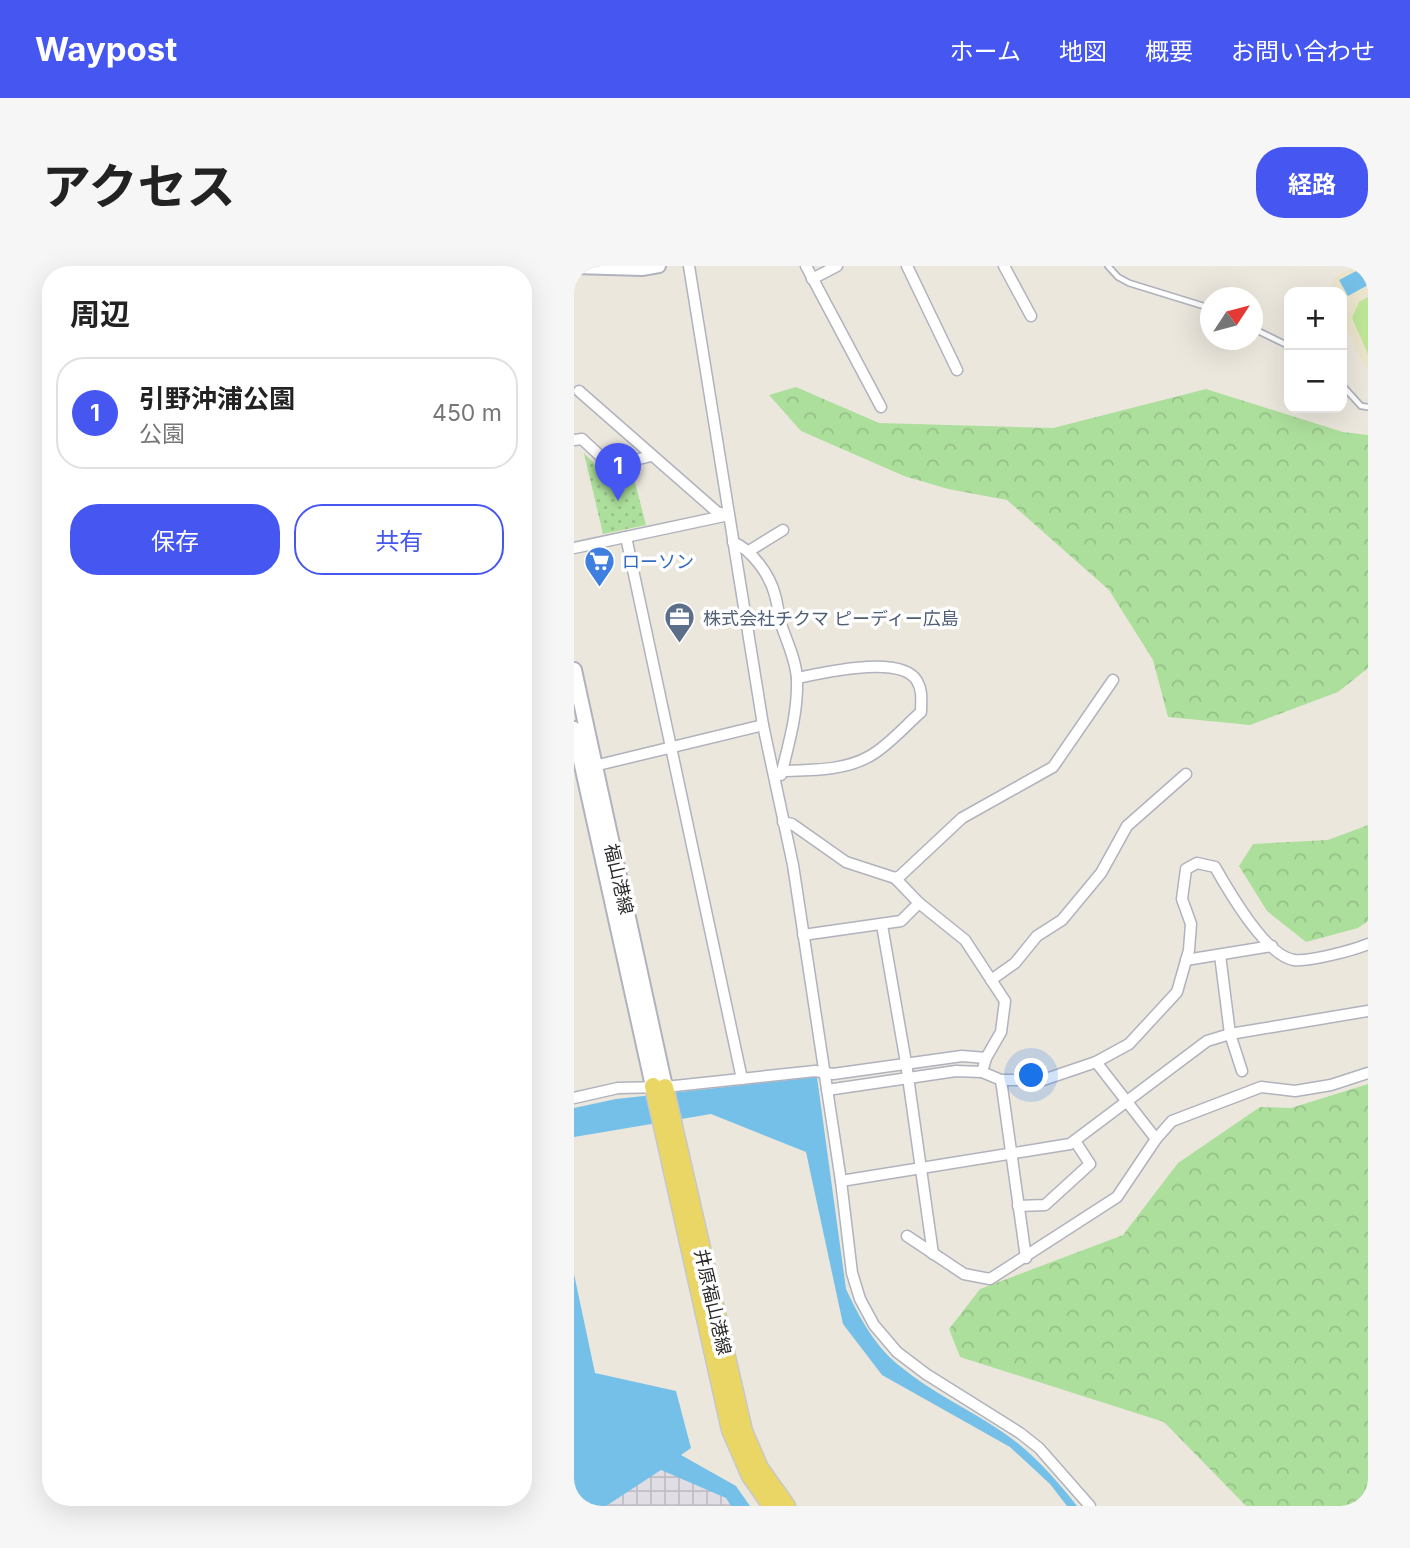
<!DOCTYPE html>
<html lang="ja">
<meta charset="utf-8">
<style>
:root{--surface:#fff;--page:#f6f6f6;--text:#222;--muted:#767676;--line:#e0e0e0;--accent:#4556f1}
body{margin:0;font-family:Inter,"Noto Sans JP",sans-serif;background:var(--page);color:var(--text)}
.controls{position:absolute;right:21px;top:21px;display:grid;overflow:hidden;border-radius:14px;box-shadow:0 7px 28px #0002}
.controls button{width:63px;height:63px;display:grid;place-items:center;padding:0;border:0;border-bottom:2px solid var(--line);background:var(--surface);color:var(--text);font:35px sans-serif}
.compass{position:absolute;left:626px;top:21px;width:63px;height:63px;border-radius:50%;background:var(--surface);box-shadow:0 7px 28px #0002;rotate:54deg}
.you{position:absolute;left:458px;top:810px;width:24px;height:24px;margin:-18px;border:5px solid #fff;border-radius:50%;background:#1a73e8;box-shadow:0 0 0 10px #1a73e833}
.badge{display:grid;place-items:center;width:46px;height:46px;border-radius:50%;background:var(--accent);color:#fff;font-size:23px;font-weight:700}
.pin{position:absolute;translate:-50% -58px;filter:drop-shadow(0 2px 4px #0008)}
.pin::after{content:'';position:absolute;top:37px;width:24px;height:21px;background:inherit;clip-path:polygon(0 0,100% 0,50% 100%)}
.list{margin:0;padding:0;list-style:none}
h2{display:flex;justify-content:space-between;align-items:center;height:91px;margin:0;padding:0 28px;font-size:30px}
h2 small{font-size:23px;font-weight:400;color:var(--muted)}
.list li{display:grid;grid-template-columns:46px 1fr auto;gap:21px;align-items:center;box-sizing:border-box;height:112px;margin:0 14px 14px;padding:0 14px;border:2px solid var(--line);border-radius:28px}
.list b{display:block;font-size:26px;white-space:nowrap}
.list p{margin:0;font-size:23px;white-space:nowrap;color:var(--muted)}
.list em{font-size:23px;font-style:normal;color:var(--muted)}
.actions{display:flex;gap:14px;padding:21px 28px}
.actions a{flex:1;padding:16px 0;border:2px solid var(--accent);border-radius:28px;text-align:center;font-size:24px;color:var(--accent)}
.actions .main{background:var(--accent);color:#fff}
.map{position:relative;flex:none;width:794px;height:1240px;overflow:hidden;border-radius:28px}
header{display:flex;align-items:center;gap:42px;box-sizing:border-box;height:98px;padding:0 35px;background:var(--accent);color:#fff}
header strong{font-size:33px}
nav{display:flex;gap:38px;margin-inline-start:auto;font-size:24px}
.intro{display:flex;align-items:center;justify-content:space-between;box-sizing:border-box;height:168px;padding:0 42px}
h1{margin:0;font-size:49px}
.button{padding:18px 32px;border-radius:28px;background:var(--accent);color:#fff;font-size:24px;font-weight:700}
main{display:flex;gap:42px;padding:0 42px}
aside{flex:1;background:var(--surface);border-radius:28px;box-shadow:0 7px 28px #0002}
.map>svg:first-child{display:block}
</style>
<header>
<strong>Waypost</strong>
<nav><a>ホーム</a><a>地図</a><a>概要</a><a>お問い合わせ</a></nav>
</header>
<div class="intro"><h1>アクセス</h1><a class="button">経路</a></div>
<main>
<aside>
<h2>周辺<small></small></h2>
<ul class="list">
<li><span class="badge">1</span><div><b>引野沖浦公園</b><p>公園</p></div><em>450 m</em></li>
</ul>
<div class="actions"><a class="main">保存</a><a>共有</a></div>
</aside>
<div class="map">
<svg width="794" height="1240" viewBox="0 0 794 1240">
<defs>
<pattern id="industrial-grid" width="8" height="8" patternUnits="userSpaceOnUse" patternTransform="scale(1.75)"><rect width="8" height="8" fill="#e0dde4"/><path d="M0 4h8M4 0v8" fill="none" stroke="#c0bec4"/></pattern>
<pattern id="grass-dots" width="8" height="8" patternUnits="userSpaceOnUse" patternTransform="scale(1.75)"><rect width="8" height="8" fill="#addf9c"/><path d="M2 2h.1M6 6h.1" fill="none" stroke="#95c087" stroke-width="1.8" stroke-linecap="round"/></pattern>
<pattern id="forest-crowns" width="20" height="18" patternUnits="userSpaceOnUse" patternTransform="scale(1.75)"><rect width="20" height="18" fill="#addf9c"/><path d="M2 6a3 3 0 1 1 6 0M12 15a3 3 0 1 1 6 0" fill="none" stroke="#95c087"/></pattern>
</defs>
<rect width="100%" height="100%" fill="#ece7dd"/>
<polygon fill="url(#industrial-grid)" points="87,1203 152,1232 157,1240 32,1240"/>
<polygon fill="#ece5cd" points="780,0 794,0 794,105 786,93 768,51 768,26 757,26 756,24 760,11"/>
<polygon fill="url(#grass-dots)" points="10,187 33,211 58,205 72,259 29,268"/>
<g fill="url(#forest-crowns)">
<polygon points="222,121 305,157 479,162 632,123 769,166 794,169 794,402 764,426 676,459 594,451 579,394 535,324 433,234 374,223 330,210 227,165 195,129"/>
<polygon points="794,559 794,655 784,662 732,676 693,645 665,600 679,578 754,574"/>
<polygon points="794,818 794,1240 672,1240 590,1156 386,1091 375,1063 406,1023 549,969 604,897 686,841 717,842"/>
</g>
<polygon fill="#bfe698" points="794,31 794,88 778,52 785,36"/>
<g fill="#75c0e8">
<polygon points="792,0 794,0 794,19 774,30 765,14"/>
<path d="M243 811 272 1023C285 1051 302 1082 327 1101 357 1126 395 1143 427 1165 456 1184 481 1212 503 1240H493L476 1218 436 1181 308 1109 269 1058 232 886 137 848 0 871V842L42 833Z"/>
<polygon points="0,1008 21,1107 102,1125 117,1182 107,1189 162,1220 176,1240 157,1240 152,1232 87,1204 32,1240 0,1240"/>
</g>
<g fill="none" stroke-linecap="round" stroke-linejoin="round">
<defs>
<g id="service">
<polyline points="534,0 544,11 555,17 636,42"/>
<polyline points="678,62 715,80"/>
<polyline points="768,119 787,140 794,141"/>
</g>
<g id="minor">
<polyline points="115,0 189,459 219,599 267,915 278,1007 286,1033 300,1059 323,1086 352,1108 446,1167 465,1182 516,1240"/>
<polyline points="232,0 307,141"/>
<polyline points="333,0 383,104"/>
<polyline points="430,0 457,50"/>
<polyline points="238,13 263,0"/>
<polyline points="5,125 143,246 154,249"/>
<polyline points="0,174 8,173 37,200 77,190"/>
<polyline points="52,271 168,813"/>
<path d="M159 276C178 284 196 309 201 329 204 340 205 351 208 361 214 378 222 395 223 413 224 446 215 477 207 509"/>
<polyline points="0,282 150,250"/>
<polyline points="175,285 209,264"/>
<polyline points="20,500 189,459"/>
<path d="M208 505C237 504 270 505 296 490 314 480 331 460 347 446 347 435 349 425 343 415 327 388 249 407 223 412"/>
<polyline points="209,556 218,558 272,596 321,612 345,637 391,674 431,735 427,766 412,792 408,806"/>
<polyline points="321,612 326,610 388,552 479,501 539,414"/>
<polyline points="308,659 332,797 359,988"/>
<polyline points="229,669 327,655 345,637"/>
<polyline points="646,689 656,768 668,805"/>
<polyline points="612,694 698,680"/>
<polyline points="417,714 441,697 463,670 488,654 527,607 553,560 612,508"/>
<polyline points="522,796 582,873"/>
<polyline points="427,814 452,992"/>
<path d="M253 824 382 805 408 806 427 814H469L522 796 555 778 603 726 615 684 617 658 608 633 612 603 623 597 641 601C654 624 692 690 720 694 735 696 780 684 794 678"/>
<polyline points="0,832 44,822 91,821 241,805 259,808 388,790 412,792"/>
<polyline points="267,915 496,878 633,775 656,768 794,745"/>
<polyline points="444,940 471,939 516,898 501,875"/>
<polyline points="333,970 390,1008 416,1013 543,931 582,873 598,855 687,821 721,825 757,819 794,807"/>
</g>
<polyline id="tertiary" points="0,1 68,3 85,0"/>
<g id="secondary">
<polyline points="0,404 91,821"/>
<polyline points="0,463 79,820"/>
</g>
<g id="primary">
<polyline points="79,820 156,1164 176,1210 197,1240"/>
<polyline points="91,821 170,1165 186,1202 213,1240"/>
</g>
</defs>
<use href="#service" stroke="#b0b2bd" stroke-width="8"/>
<use href="#minor" stroke="#b0b2bd" stroke-width="13"/>
<use href="#tertiary" stroke="#b0b2bd" stroke-width="16"/>
<use href="#secondary" stroke="#b0b2bd" stroke-width="18"/>
<use href="#primary" stroke="#c8c8c8" stroke-width="19"/>
<use href="#service" stroke="#fff" stroke-width="4.5"/>
<use href="#minor" stroke="#fff" stroke-width="10"/>
<use href="#tertiary" stroke="#fff" stroke-width="12"/>
<use href="#secondary" stroke="#fff" stroke-width="14"/>
<use href="#primary" stroke="#ead664" stroke-width="16"/>
</g>
<defs>
<symbol id="supermarket-pin" viewBox="-11 -11 22 30"><path d="M0 17L-7.5 6A9.5 9.5 0 1 1 7.5 6Z" fill="#3f7fe0" stroke="#fff"/><path d="M-6-5.5h2.5l.6 2H6L4.5 2H-2.5L-4.4-4H-6ZM-1.5 3.2a1.3 1.3 0 1 0 .1 0ZM3 3.2a1.3 1.3 0 1 0 .1 0Z" fill="#fff"/></symbol>
<symbol id="office-pin" viewBox="-11 -11 22 30"><path d="M0 17L-7.5 6A9.5 9.5 0 1 1 7.5 6Z" fill="#5c6f8a" stroke="#fff"/><path d="M-6-3h4V-5.5h4V-3h4V5H-6ZM-1-4.5V-3h2v-1.5ZM-6 0V1H6V0Z" fill="#fff"/></symbol>
</defs>
<g fill-rule="evenodd">
<use href="#supermarket-pin" x="8" y="278" width="35" height="47"/>
<use href="#office-pin" x="88" y="334" width="35" height="47"/>
</g>
<g text-anchor="middle" dominant-baseline="central" stroke-width="7" stroke-linejoin="round" paint-order="stroke">
<g font-size="18" fill="#366cbe" stroke="#fff" text-anchor="start">
<text x="48" y="295">ローソン</text>
</g>
<g font-size="18" fill="#4e5e75" stroke="#fff" text-anchor="start">
<text x="129" y="352">株式会社チクマ ピーディー広島</text>
</g>
<g font-size="18" fill="#2a2a2a" stroke="#fff">
<text transform="translate(45 613) rotate(77)">福山港線</text>
<text transform="translate(139 1036) rotate(77)">井原福山港線</text>
</g>
</g>
</svg>
<div class="controls">
<button>+</button>
<button>−</button>
</div>
<svg class="compass" viewBox="-18 -18 36 36"><path d="M0-13l5 13h-10z" fill="#e53935"/><path d="M0 13l5-13h-10z" fill="#767676"/></svg>
<div class="you"></div>
<div class="pin badge" style="left:44px;top:235px">1</div>
</div>
</main>
